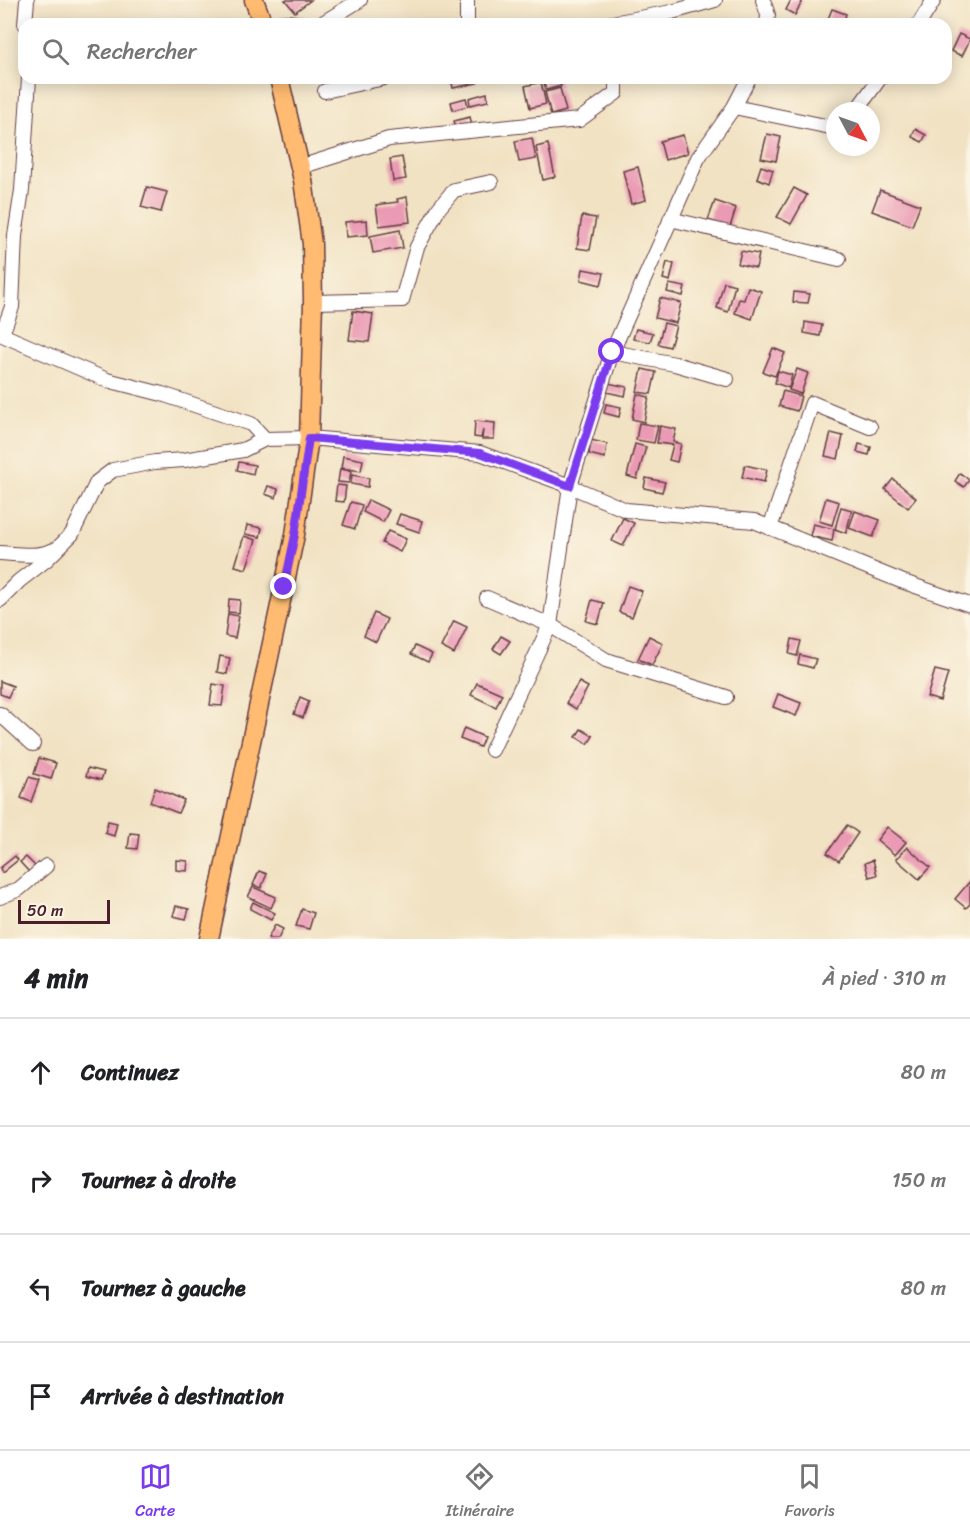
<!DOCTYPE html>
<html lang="fr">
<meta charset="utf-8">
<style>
:root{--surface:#fff;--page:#f2f2f2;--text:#202124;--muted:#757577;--line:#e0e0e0;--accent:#7c3aed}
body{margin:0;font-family:Sriracha,sans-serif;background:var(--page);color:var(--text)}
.compass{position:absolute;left:826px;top:102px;width:54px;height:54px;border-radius:50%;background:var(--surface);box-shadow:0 3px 15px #0003;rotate:131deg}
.scale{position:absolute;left:18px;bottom:15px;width:92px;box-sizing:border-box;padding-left:6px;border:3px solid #4a1f2b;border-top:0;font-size:16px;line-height:21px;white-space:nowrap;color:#4a1f2b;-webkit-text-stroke:4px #fcf5e5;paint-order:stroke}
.stop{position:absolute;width:18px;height:18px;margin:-14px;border:4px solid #7c3aed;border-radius:50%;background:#fff}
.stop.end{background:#7c3aed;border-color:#fff;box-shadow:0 2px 6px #0008}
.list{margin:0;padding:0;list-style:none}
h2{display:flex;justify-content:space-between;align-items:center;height:78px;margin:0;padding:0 24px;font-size:26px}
h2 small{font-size:20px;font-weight:400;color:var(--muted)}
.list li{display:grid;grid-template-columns:39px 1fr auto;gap:18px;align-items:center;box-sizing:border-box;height:108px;padding:0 24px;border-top:2px solid var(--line)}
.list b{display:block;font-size:22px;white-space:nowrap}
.list em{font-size:20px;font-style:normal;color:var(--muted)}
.icon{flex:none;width:33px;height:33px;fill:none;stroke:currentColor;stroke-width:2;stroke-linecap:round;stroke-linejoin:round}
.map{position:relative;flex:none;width:970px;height:939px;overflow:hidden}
.search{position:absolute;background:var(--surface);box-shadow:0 3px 15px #0003;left:18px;right:18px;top:18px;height:66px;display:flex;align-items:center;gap:15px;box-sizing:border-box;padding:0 21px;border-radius:18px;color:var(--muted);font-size:22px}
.sheet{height:510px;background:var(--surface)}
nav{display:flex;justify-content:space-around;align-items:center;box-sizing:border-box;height:84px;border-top:2px solid var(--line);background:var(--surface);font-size:16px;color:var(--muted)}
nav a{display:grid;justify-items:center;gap:3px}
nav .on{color:var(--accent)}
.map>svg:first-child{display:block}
</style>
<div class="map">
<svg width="970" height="939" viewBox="0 0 970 939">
<rect width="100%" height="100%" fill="#fcf5e5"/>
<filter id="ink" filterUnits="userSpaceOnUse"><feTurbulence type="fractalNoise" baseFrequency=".0167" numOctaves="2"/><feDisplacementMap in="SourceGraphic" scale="12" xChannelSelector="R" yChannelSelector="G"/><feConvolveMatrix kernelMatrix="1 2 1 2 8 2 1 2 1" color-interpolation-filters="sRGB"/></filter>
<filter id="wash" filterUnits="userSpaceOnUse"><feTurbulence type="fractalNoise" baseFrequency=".008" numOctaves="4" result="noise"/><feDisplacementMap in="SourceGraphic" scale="24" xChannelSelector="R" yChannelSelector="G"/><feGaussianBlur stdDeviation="1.35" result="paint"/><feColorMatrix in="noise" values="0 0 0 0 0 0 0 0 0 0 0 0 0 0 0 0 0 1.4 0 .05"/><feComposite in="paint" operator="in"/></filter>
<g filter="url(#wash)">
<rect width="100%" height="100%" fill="#f1e2c3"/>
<g id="blocks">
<g fill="#ea9ab4">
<polygon points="285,0 311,0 295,12"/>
<polygon points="791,0 803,0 795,15 786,10"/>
<polygon points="832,9 846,14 843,24 826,24"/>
<polygon points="959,34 970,39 962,56 951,51"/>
<polygon points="451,78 476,78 477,83 453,88"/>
<polygon points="551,78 559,78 561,86 546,90 543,80"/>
<polygon points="541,82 546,104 530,108 525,86"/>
<polygon points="560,88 566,111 551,115 545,92"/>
<polygon points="487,93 488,101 470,105 469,98"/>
<polygon points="466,98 468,106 453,110 451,102"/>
<polygon points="470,117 472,125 456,129 454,121"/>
<polygon points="915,129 926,135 922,142 912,137"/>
<polygon points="767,134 781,137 776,161 761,158"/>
<polygon points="683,135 688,153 665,160 660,141"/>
<polygon points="532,138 536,159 519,162 515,141"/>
<polygon points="548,144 555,177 543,180 536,147"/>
<polygon points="402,157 406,179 393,181 390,159"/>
<polygon points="761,166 773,170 769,183 757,178"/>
<polygon points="638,167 646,200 631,204 623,171"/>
<polygon points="147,187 167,192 161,212 141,207"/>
<polygon points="794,188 807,195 791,224 777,217"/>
<polygon points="880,190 920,205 912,226 872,211"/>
<polygon points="407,197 410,222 379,226 376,205 398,202 397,199"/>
<polygon points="715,201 736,208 730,227 708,220"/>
<polygon points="582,216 596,218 590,250 577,248"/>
<polygon points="367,220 368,235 346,237 345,222"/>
<polygon points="400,230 403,248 373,253 370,236"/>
<polygon points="741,251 759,254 756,268 738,264"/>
<polygon points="667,262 674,264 670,281 663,279"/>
<polygon points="583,269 604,273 601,285 581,280"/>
<polygon points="724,282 735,285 728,312 717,308"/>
<polygon points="669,284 685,287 683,296 667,292"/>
<polygon points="748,287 761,291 752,319 735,313 739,299 744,300"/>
<polygon points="794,292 810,294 808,303 793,302"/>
<polygon points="660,298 681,303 676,323 655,318"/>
<polygon points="353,311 373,314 369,342 349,340"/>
<polygon points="805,322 822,325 820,336 804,333"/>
<polygon points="664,323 676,326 670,347 658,344"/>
<polygon points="636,329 653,333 650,342 633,339"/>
<polygon points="773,348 785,353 775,376 763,372"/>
<polygon points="642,369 656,372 651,394 637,392"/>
<polygon points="797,369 808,373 801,394 789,390"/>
<polygon points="778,371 792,375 789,388 775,383"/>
<polygon points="608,383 627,387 625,396 606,392"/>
<polygon points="783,391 801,396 797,411 779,406"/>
<polygon points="637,394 649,397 644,422 632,419"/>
<polygon points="606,404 621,407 619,417 604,413"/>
<polygon points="475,421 495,423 494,439 482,439 483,430 481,438 474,437"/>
<polygon points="639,423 658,426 654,443 636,440"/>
<polygon points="660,426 676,429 673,442 681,444 677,462 669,460 673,445 657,443"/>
<polygon points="831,433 843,436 838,459 825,456"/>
<polygon points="591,440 607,444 605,458 589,454"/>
<polygon points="635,444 646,447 637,479 627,476"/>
<polygon points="859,444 871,447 869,455 857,452"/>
<polygon points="343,456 363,460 361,471 341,468"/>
<polygon points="239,462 255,465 253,474 237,470"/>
<polygon points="745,465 767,470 764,482 742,477"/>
<polygon points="340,469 351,471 349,483 338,482"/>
<polygon points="960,473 969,480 964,487 955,481"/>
<polygon points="352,475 369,478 368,487 351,484"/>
<polygon points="646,478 665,482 662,492 644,488"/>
<polygon points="893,479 916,498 908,508 885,489"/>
<polygon points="337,485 346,486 344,502 335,501"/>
<polygon points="268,486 278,489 276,498 265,494"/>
<polygon points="826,498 839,502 832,525 819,521"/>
<polygon points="368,500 389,510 383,522 363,512"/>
<polygon points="351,502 362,505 355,529 343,525"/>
<polygon points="841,507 852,510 846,533 835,529"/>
<polygon points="855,511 880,520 873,537 849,528"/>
<polygon points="400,514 422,521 419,532 396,524"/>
<polygon points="623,518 634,523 623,546 612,541"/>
<polygon points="813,524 834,529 832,541 810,536"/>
<polygon points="247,525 262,528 260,537 245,534"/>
<polygon points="388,531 406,539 400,552 382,543"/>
<polygon points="244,536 256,540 246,569 235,566"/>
<polygon points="628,586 642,591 632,617 619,612"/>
<polygon points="229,599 240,600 239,613 228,612"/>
<polygon points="592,600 604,603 598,624 586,621"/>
<polygon points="374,613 387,619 376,642 364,636"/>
<polygon points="228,614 239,616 235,638 225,636"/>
<polygon points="454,621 467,627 454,654 441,647"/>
<polygon points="501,636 510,641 501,654 493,649"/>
<polygon points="649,636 663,643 652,665 638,659"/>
<polygon points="792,639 801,641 797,656 789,654"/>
<polygon points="415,646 432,654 428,662 411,654"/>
<polygon points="800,655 816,659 813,668 798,664"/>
<polygon points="220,656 230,658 227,674 217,672"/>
<polygon points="935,670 948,673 940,701 927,697"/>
<polygon points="0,681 13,686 8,697 0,694"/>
<polygon points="579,682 588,687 576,709 566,703"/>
<polygon points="477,683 502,694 496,707 471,695"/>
<polygon points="213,684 225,686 222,706 210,705"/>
<polygon points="778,694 801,703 796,716 773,707"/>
<polygon points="300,697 309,701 303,718 294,714"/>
<polygon points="464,728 484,737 480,747 460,739"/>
<polygon points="581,729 593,736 588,744 576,737"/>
<polygon points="39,758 56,763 51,779 34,774"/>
<polygon points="88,768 104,772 101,780 86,776"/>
<polygon points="29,777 39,780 31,802 21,798"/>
<polygon points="155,788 184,800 178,813 150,802"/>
<polygon points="108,821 117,823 114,836 105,833"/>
<polygon points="847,825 858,833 839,861 827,853"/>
<polygon points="887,827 906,842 895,855 877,840"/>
<polygon points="130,833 139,834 137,849 128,848"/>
<polygon points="907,847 930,867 919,879 896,859"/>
<polygon points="15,856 18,860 2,873 0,868"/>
<polygon points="26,857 35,866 29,872 20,862"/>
<polygon points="176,860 188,861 187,871 176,870"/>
<polygon points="873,860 877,875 869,877 865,863"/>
<polygon points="259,871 267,874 261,888 253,885"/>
<polygon points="970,881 970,904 966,908 955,899"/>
<polygon points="253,887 276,897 271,908 248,897"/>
<polygon points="253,902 275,913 271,920 250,909"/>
<polygon points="176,906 189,909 186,919 173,916"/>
<polygon points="302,909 314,913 309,929 296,926"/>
<polygon points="275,925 283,929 278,939 270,939 268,938"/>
</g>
</g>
</g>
<g filter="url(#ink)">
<use href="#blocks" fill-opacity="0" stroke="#633c42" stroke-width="1.5"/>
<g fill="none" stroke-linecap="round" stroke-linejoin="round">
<defs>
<g id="minor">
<polyline points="467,0 467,24"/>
<polyline points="763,0 768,15 767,24"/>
<polyline points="25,24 27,0"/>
<polyline points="272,24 286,22 303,24"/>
<polyline points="321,24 360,0"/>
<polyline points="607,24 672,12 715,0"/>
<polyline points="919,24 934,0"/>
<polyline points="325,91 384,78"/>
<polyline points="734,107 835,128"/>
<polyline points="856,111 880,78"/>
<polyline points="300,167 389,139 579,120 616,93 616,78"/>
<polyline points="670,219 839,259"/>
<polyline points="313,302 402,300 417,247 439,208 454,190 491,182"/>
<polyline points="0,334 107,380 162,394 251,424 265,439"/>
<polyline points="2,334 12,307 15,236 22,190 29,78"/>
<polyline points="612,352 675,364 727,379"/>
<polyline points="770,528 812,403 870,427"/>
<path d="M0 553C17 554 38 558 54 550"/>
<polyline points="487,598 550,625 606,660 726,697"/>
<polyline points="0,600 19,581 46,560 72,534 97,482 113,470 155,462 184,460 243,450 265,439 309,438 480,453 570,486 626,510 754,521 901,581 970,605"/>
<polyline points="0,714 33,744"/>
<polyline points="492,750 550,625 570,486 612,352 698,158 734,107 749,78"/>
<polyline points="0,897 19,889 46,866"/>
</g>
<g id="major">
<polyline points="254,0 263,24"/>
<polyline points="209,939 295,535 309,438 313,302 312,244 303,180 279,78"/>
</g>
</defs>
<use href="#minor" stroke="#633c42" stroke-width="16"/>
<use href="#major" stroke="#633c42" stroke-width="21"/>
<use href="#minor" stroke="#fff" stroke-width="14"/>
<use href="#major" stroke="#febb71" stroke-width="18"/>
</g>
</g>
<g fill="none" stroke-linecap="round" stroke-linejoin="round" filter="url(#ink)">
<polyline stroke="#7c3aed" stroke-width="8" points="284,587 295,535 309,438 480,453 570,486 612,352"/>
</g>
</svg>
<svg class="compass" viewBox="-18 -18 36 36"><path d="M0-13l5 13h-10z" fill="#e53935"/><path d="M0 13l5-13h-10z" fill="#757577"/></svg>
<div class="scale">50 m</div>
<div class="stop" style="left:612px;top:352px"></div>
<div class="stop end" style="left:284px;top:587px"></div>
<div class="search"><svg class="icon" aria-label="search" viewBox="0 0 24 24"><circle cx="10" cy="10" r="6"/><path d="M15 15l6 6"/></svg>Rechercher</div>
</div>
<section class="sheet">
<h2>4 min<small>À pied · 310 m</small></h2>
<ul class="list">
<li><svg class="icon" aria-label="ahead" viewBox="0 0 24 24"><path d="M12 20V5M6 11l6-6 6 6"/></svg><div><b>Continuez</b></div><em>80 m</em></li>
<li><svg class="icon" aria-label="right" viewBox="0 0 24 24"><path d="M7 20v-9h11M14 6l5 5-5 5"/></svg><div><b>Tournez à droite</b></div><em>150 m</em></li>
<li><svg class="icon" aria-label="left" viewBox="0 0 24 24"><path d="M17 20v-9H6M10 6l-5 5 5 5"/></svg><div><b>Tournez à gauche</b></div><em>80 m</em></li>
<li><svg class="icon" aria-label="arrive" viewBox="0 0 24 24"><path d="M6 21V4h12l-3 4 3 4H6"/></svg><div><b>Arrivée à destination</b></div></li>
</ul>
</section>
<nav>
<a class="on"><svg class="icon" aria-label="map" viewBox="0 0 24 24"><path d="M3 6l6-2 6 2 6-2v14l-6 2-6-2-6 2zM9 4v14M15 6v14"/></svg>Carte</a>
<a><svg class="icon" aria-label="directions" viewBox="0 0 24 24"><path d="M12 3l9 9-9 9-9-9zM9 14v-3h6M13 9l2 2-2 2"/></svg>Itinéraire</a>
<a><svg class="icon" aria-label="saved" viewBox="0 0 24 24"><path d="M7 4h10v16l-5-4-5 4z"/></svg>Favoris</a>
</nav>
